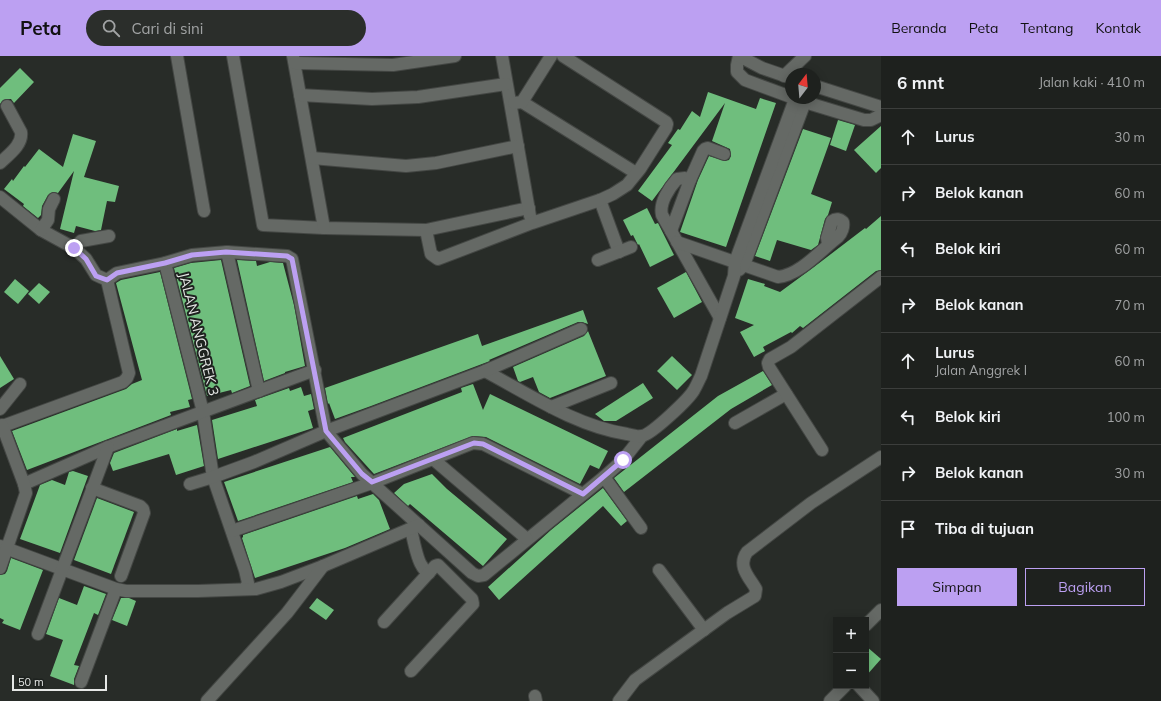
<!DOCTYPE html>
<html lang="id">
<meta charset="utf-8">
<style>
:root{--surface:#1e211e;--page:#2b2e2b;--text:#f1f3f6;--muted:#a1a3a4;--line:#3c3e3c;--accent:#bca0f2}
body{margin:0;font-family:Mulish,sans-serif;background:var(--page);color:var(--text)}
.controls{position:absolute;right:12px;bottom:12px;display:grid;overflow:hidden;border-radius:0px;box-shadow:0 2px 10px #0003}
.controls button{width:36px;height:36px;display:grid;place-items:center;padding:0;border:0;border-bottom:1px solid var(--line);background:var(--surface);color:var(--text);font:20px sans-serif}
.compass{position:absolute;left:785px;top:12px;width:36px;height:36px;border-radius:50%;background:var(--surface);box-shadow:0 2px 10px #0003;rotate:16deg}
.scale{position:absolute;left:12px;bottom:10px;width:95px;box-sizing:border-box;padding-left:4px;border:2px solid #e6e8e6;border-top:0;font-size:11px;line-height:14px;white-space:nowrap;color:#e6e8e6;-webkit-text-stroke:3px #1e221f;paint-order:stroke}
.stop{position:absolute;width:12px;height:12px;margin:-9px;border:3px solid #bca0f2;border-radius:50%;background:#fff}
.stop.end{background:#bca0f2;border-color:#fff;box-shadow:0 1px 4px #0008}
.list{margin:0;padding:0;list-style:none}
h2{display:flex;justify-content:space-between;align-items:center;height:52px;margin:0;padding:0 16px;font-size:17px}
h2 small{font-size:13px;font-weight:400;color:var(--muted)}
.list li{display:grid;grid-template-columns:26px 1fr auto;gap:12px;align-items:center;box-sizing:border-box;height:56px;padding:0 16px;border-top:1px solid var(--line)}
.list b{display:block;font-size:15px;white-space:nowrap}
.list p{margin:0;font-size:13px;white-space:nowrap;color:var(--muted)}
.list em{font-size:13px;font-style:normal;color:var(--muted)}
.actions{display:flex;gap:8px;padding:12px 16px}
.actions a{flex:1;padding:9px 0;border:1px solid var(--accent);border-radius:0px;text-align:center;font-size:14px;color:var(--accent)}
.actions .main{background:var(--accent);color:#111}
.icon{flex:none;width:22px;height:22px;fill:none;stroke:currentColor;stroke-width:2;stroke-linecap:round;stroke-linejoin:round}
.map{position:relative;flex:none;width:881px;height:645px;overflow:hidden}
header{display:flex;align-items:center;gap:24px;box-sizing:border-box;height:56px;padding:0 20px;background:var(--accent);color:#111}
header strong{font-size:19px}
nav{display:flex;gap:22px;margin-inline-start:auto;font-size:14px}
.search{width:280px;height:36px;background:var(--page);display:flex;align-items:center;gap:10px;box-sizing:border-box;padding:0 14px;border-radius:22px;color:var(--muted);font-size:15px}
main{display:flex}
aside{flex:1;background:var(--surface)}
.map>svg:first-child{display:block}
</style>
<header>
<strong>Peta</strong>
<div class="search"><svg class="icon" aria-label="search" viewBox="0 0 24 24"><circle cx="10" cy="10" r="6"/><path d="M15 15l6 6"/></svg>Cari di sini</div>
<nav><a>Beranda</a><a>Peta</a><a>Tentang</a><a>Kontak</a></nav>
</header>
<main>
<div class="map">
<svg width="881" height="645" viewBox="0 0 881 645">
<rect width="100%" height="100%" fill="#282c28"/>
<g fill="#6fbe7d">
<polygon points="20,12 34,26 14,47 11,43 7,43 3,44 0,48 0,32"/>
<polygon points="708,36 756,53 760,42 776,47 726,191 680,176 698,124 709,100 725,105 729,104 731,100 730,93 712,85 725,47 652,145 638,135 672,89 668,87 678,73 680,74 692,55 700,61"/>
<polygon points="838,64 855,69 846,95 830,89"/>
<polygon points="881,70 881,112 876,117 854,94"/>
<polygon points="803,73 831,82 811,138 832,146 828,159 825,163 818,189 811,194 777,184 770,205 755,200"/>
<polygon points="73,78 96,85 84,121 119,130 115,146 107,145 101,174 95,175 76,170 74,177 60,173 74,115 58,137 53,136 48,139 42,150 41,159 38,162 23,150 24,148 4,133 12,123 13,125 24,110 25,111 39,93 63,111"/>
<polygon points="647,152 655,168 658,167 674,199 650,211 639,188 638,189 633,179 631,180 623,164"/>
<polygon points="881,160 881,214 876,215 803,272 800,270 792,277 791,276 763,291 765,295 754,301 740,276 754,269 735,262 748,223 765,228 764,230 780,236 814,211 865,172 866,173"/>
<polygon points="221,204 250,330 232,337 231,334 207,340 174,212 191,207"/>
<polygon points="237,204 256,205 257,210 270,206 283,207 294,249 305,310 285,316 285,317 264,325"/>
<polygon points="160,216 192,343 188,344 190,351 170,356 171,359 27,414 12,375 126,333 132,328 142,324 116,227 121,224"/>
<polygon points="686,216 702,246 674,262 657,232"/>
<polygon points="15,223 29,235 18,248 4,236"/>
<polygon points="39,227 50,236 39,248 28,238"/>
<polygon points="583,254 588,268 582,266 578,266 489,304 490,305 482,308 371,350 335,363 329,347 328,348 325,332 478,278 482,290"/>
<polygon points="588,275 606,320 550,342 539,336 533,321 520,326 518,325 513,311 584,280"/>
<polygon points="0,300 14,323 0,332"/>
<polygon points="672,300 692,319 677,334 657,315"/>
<polygon points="763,315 772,329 731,353 624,436 614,422 718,340"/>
<polygon points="643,327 653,342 616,365 604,365 595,358"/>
<polygon points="473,328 483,354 490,338 608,395 599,413 590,409 580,428 486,381 473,380 374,418 345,386 343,382 462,336 461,332"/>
<polygon points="301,331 304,340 311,338 314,353 308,355 313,372 218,403 212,364 257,350 255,344 289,332 290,335"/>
<polygon points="197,369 204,410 176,419 169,398 113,415 110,407 114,397 177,373 177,375"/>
<polygon points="330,391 355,421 351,421 353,426 238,465 224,426"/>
<polygon points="73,415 88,420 60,497 20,483 40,429 52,424 65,429 69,416"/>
<polygon points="432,418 447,433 507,483 483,510 410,448 408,450 394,437 404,428"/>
<polygon points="603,432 627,465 621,470 603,450 499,544 488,531 551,474"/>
<polygon points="373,438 379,444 390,473 345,492 255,522 242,482 243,481 243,479 357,440 358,443"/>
<polygon points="97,442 134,456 111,518 74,504"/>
<polygon points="11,502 43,514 20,574 2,567 4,564 0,562 0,519 5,518 7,515"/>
<polygon points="84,530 106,538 98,559 94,557 74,609 79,610 74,623 74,629 50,620 63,584 46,578 59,542 77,549"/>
<polygon points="121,542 129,542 136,545 127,570 112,564"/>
<polygon points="317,542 334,554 326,564 309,552"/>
<polygon points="866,590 881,603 866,620"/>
</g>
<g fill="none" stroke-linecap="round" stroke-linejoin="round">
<defs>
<g id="minor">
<polyline points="177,0 204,155"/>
<polyline points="233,0 263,169 324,172 426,174 529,152"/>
<polyline points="293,0 324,172"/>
<polyline points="502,0 530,160"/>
<polyline points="739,0 737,9 737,16 745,24 791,41"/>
<polyline points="739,0 762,12 791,22"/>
<polyline points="295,7 393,9 455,0"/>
<polyline points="784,20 805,0"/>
<polyline points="815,30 881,51"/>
<polyline points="300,39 372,43 418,41 506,28"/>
<polyline points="798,44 864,64 871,64 881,59"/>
<polyline points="522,46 636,117"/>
<polyline points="514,47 522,46 551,0"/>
<polyline points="312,102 406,110 436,107 518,90"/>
<path d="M0 107C8 99 23 89 21 76L7 50"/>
<path d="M690 124 685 122 677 123C669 132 659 147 662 159L720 262"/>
<polyline points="0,141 41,174 74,192 86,203 96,219 107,224"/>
<polyline points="600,144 619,196"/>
<polyline points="41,174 48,164 49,153 54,143"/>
<polyline points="426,174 431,198 438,203 532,167 600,144 613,138 627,129 640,113 666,72 667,68 666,66 563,0"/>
<polyline points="671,175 690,124 703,95 705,93 708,92 724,98"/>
<path d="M677 186 778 221C800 219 821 194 838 181 842 177 844 171 843 166 840 163 836 162 832 165L827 182 828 189"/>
<polyline points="74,192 81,185 109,180"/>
<polyline points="227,196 259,335"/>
<polyline points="598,204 631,191"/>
<polyline points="165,207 203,356 213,421 245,514 248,527 245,533"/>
<polyline points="739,214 744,209 805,46"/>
<polyline points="107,224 117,217 165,207 192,199 227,196 287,200 292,203 326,375 362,418 472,517 478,520 484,519 604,421 623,404 642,380"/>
<path d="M485 315C530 339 576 370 627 378 631 379 638 381 642 380 652 378 689 343 694 334 697 329 699 324 701 320L734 220 735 206 795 43"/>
<polyline points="551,351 611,327"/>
<polyline points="0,353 20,328"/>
<polyline points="735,367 786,338"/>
<polyline points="0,371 123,326 127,322 129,317 107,224"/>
<polyline points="822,394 769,311 768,307 770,303 791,291 881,221"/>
<polyline points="433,403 527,483"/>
<polyline points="604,421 641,472"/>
<polyline points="24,428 108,391 315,314"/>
<polyline points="190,428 213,421 254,406 326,375 485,315 581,273"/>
<polyline points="92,432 140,450 143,453 144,457 121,520"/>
<path d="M411 473C413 482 417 504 422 510 423 513 426 515 429 517"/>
<polyline points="232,475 372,427 473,387 483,388 583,438"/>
<polyline points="0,490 116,533 126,535 198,535 256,533 281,526 323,510 419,469"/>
<polyline points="0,512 26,437 24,428 2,369"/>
<polyline points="659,514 704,574"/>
<polyline points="384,566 435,510 438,509 472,543 473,548 411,615"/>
<polyline points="866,569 881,554"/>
<polyline points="38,578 108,391"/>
<polyline points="81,626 116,533"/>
<polyline points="859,630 873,645"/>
<polyline points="535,640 536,645"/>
<polyline points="207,645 287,557 323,510"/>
<path d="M619 645 635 624 727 557 755 540 756 533C749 521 737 510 747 496L811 447 881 401"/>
<polyline points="830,645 845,630"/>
</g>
</defs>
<use href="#minor" stroke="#444744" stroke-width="14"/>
<use href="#minor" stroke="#656965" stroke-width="12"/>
</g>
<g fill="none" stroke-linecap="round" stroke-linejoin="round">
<polyline stroke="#bca0f2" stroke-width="5" points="74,192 86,203 96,220 107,224 117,217 165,207 192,199 226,196 287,200 292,203 326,375 362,418 372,426 474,387 483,388 583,438 623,404"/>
</g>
<g text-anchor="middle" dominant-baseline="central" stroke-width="4" stroke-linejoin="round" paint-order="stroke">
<g font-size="14" fill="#e6e8e6" stroke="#1e221f">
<text transform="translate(199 278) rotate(76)">JALAN ANGGREK 3</text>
</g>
</g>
</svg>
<div class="controls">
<button>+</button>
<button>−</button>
</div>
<svg class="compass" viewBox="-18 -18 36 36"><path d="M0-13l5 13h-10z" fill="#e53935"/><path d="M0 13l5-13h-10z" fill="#a1a3a4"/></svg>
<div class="scale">50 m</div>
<div class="stop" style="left:623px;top:404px"></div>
<div class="stop end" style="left:74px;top:192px"></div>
</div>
<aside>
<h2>6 mnt<small>Jalan kaki · 410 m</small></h2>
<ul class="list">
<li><svg class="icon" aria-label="ahead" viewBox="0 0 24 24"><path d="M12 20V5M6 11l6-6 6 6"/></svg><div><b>Lurus</b></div><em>30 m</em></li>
<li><svg class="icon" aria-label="right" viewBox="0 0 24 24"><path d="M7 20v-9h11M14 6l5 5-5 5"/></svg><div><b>Belok kanan</b></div><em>60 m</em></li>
<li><svg class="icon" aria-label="left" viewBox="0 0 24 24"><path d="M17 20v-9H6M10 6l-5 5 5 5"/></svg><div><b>Belok kiri</b></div><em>60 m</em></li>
<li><svg class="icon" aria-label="right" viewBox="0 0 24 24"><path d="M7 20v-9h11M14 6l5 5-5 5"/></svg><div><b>Belok kanan</b></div><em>70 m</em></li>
<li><svg class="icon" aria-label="ahead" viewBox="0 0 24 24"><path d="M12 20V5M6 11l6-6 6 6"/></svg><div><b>Lurus</b><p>Jalan Anggrek I</p></div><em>60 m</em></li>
<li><svg class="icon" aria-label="left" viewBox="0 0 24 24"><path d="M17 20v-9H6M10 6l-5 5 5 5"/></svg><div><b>Belok kiri</b></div><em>100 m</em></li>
<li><svg class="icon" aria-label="right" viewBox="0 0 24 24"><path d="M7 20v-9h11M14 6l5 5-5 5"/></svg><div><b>Belok kanan</b></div><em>30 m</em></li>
<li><svg class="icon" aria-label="arrive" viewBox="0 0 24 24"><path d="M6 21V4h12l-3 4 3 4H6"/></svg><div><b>Tiba di tujuan</b></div></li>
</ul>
<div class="actions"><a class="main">Simpan</a><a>Bagikan</a></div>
</aside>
</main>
